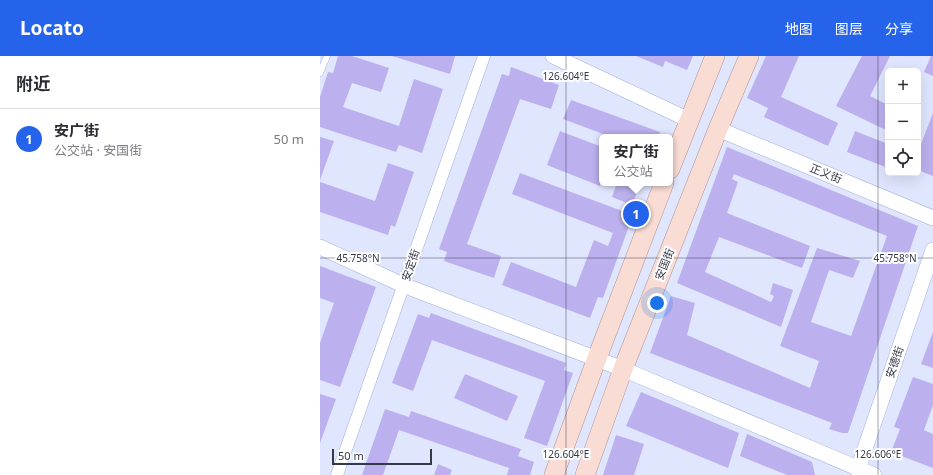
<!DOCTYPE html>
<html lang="zh">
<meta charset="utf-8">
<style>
:root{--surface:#fff;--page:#f7f7f7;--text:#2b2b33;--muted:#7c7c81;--line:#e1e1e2;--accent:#2563eb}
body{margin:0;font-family:"Noto Sans","Noto Sans SC",sans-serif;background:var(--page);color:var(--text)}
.controls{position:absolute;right:12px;top:12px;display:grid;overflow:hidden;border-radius:6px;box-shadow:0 4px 16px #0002}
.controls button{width:36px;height:36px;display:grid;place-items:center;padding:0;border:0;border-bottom:1px solid var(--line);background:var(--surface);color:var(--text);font:20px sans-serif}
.scale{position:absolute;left:12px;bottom:10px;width:100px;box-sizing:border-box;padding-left:4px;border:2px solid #343848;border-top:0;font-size:11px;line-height:14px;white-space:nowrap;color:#343848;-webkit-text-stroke:3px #fff;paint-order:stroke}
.you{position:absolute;left:337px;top:247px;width:14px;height:14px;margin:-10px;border:3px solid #fff;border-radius:50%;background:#1a73e8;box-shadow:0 0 0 6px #1a73e833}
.badge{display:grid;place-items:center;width:26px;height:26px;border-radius:50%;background:var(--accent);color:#fff;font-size:13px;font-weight:700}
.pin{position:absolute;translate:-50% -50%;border:2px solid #fff;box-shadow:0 1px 4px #0006}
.popup{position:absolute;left:279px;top:78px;width:74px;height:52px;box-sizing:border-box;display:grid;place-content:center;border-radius:6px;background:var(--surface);filter:drop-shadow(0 1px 3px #0005);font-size:13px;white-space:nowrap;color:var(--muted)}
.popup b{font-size:15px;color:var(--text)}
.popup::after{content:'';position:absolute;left:50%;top:100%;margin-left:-8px;border:8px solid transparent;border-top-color:var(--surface)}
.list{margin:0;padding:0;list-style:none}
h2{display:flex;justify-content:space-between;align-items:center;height:52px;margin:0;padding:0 16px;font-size:17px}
h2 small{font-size:13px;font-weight:400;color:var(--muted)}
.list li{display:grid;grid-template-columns:26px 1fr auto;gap:12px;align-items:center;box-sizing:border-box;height:60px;padding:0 16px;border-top:1px solid var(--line)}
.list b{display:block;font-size:15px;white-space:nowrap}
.list p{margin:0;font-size:13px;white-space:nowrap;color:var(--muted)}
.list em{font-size:13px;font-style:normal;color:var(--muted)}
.icon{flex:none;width:22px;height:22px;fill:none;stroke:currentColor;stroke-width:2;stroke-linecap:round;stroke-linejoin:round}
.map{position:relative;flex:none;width:613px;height:419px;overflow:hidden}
header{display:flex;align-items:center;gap:24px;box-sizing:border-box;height:56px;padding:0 20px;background:var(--accent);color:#fff}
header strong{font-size:19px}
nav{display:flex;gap:22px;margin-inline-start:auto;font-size:14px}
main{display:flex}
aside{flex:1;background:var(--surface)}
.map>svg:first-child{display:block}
</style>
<header>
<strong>Locato</strong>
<nav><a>地图</a><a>图层</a><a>分享</a></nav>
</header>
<main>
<aside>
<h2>附近<small></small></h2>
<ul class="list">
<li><span class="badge">1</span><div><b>安广街</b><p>公交站 · 安国街</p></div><em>50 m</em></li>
</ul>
</aside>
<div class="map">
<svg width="613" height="419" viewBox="0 0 613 419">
<rect width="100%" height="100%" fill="#dfe6fe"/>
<g fill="#bdb0ee">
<polygon points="18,0 32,0 69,12 61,36 32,27 23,51 79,70 94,23 123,33 102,97 79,89 76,96 0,71 0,41 8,16 13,17"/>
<polygon points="72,0 135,0 130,18"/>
<polygon points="316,0 373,0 367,14 345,5 343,11"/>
<polygon points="446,0 479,0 461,41 518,67 508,90 444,61 448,52 427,42"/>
<polygon points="542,0 570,0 550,40 568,49 568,75 516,50"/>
<polygon points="611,0 613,0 613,20 604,16"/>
<polygon points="191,11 239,29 231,53 200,43 147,188 181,200 174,222 124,205 127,196 119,193 182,18 189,20"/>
<polygon points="251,44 340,76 338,81 291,81 243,63"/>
<polygon points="613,57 613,120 598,114 598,96"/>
<polygon points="240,75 282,91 282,124 280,130 227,109"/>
<polygon points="535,75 568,88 568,112 527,96"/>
<polygon points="0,81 14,85 0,124"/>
<polygon points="407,91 598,170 528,377 522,377 509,373 512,367 330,297 351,240 375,247 367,279 490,332 499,305 460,290 497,192 540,205 533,222 509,214 491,266 531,280 567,180 414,118 412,123 418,126 407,157 490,190 482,212 399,181 385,216 451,246 454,240 450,238 453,227 473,234 461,271 357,227"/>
<polygon points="68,107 94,116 75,171 71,169 68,179 0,156 0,126 55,145"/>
<polygon points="200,117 313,159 283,242 278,241 270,262 182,229 191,206 256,231 274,184 288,190 293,177 192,138"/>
<polygon points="297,127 321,127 312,149 292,141"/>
<polygon points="0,210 56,231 20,331 0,324 0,287 14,247 0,242"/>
<polygon points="111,257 246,307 244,314 253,317 227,390 204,382 225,325 112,284 93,335 72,327 98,258 109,262"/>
<polygon points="613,276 613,312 601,308"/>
<polygon points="145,318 198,340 187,365 134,342"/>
<polygon points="593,321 613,328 613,349 604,374 613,378 613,412 571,396 580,373 574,371"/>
<polygon points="321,336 419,377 408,412 306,370"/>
<polygon points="0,338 16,343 0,387"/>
<polygon points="65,353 89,361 91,355 201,393 198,400 214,406 210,419 187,419 189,412 79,374 63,419 42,419"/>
<polygon points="427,378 492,406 495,419 467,419 420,400"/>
<polygon points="296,379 324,388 314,419 283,419"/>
<polygon points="118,408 132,414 130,419 114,419"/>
</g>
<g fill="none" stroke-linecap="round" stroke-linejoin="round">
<defs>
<polyline id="service" points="0,17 7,0"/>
<polyline id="minor" points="17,419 164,0"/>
<g id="tertiary">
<polyline points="233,0 369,64"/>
<polyline points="398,73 613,162"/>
<polyline points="0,191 83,229 303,313 554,419"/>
<polyline points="539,419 538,413 613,194"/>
</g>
<g id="primary">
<polyline points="350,113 395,0"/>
<polyline points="234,419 277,302 344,127"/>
<polyline points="265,419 303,313 398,73 429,0"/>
</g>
</defs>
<use href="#service" stroke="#a5b0d7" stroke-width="7"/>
<use href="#minor" stroke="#a5b0d7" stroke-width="13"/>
<use href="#tertiary" stroke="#a5b0d7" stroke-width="16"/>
<use href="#primary" stroke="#b19391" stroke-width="20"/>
<use href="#service" stroke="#fff" stroke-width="6"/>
<use href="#minor" stroke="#fff" stroke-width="12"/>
<use href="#tertiary" stroke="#fff" stroke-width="15"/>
<use href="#primary" stroke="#f9dcd4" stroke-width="19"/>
</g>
<path fill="none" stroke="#343848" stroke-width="1" stroke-opacity="0.45" d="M246 0V419M558 0V419M0 202H613"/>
<g text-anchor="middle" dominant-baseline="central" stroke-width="4" stroke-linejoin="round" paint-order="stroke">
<g font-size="11" fill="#343848" stroke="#fff">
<text transform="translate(506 117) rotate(22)">正义街</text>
<text transform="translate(344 208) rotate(-68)">安国街</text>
<text transform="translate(90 209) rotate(-71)">安定街</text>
<text transform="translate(574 306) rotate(-71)">安德街</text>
</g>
</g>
<g font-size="10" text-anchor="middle" fill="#343848" stroke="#fff" stroke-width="4" stroke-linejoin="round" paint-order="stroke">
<text x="246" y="24">126.604°E</text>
<text x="38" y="206">45.758°N</text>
<text x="575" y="206">45.758°N</text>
<text x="246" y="402">126.604°E</text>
<text x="558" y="402">126.606°E</text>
</g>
</svg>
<div class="controls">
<button>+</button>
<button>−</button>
<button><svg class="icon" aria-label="locate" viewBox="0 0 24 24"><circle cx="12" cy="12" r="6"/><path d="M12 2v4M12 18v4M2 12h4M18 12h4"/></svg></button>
</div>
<div class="scale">50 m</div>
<div class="you"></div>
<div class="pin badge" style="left:316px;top:158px">1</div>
<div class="popup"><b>安广街</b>公交站</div>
</div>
</main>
